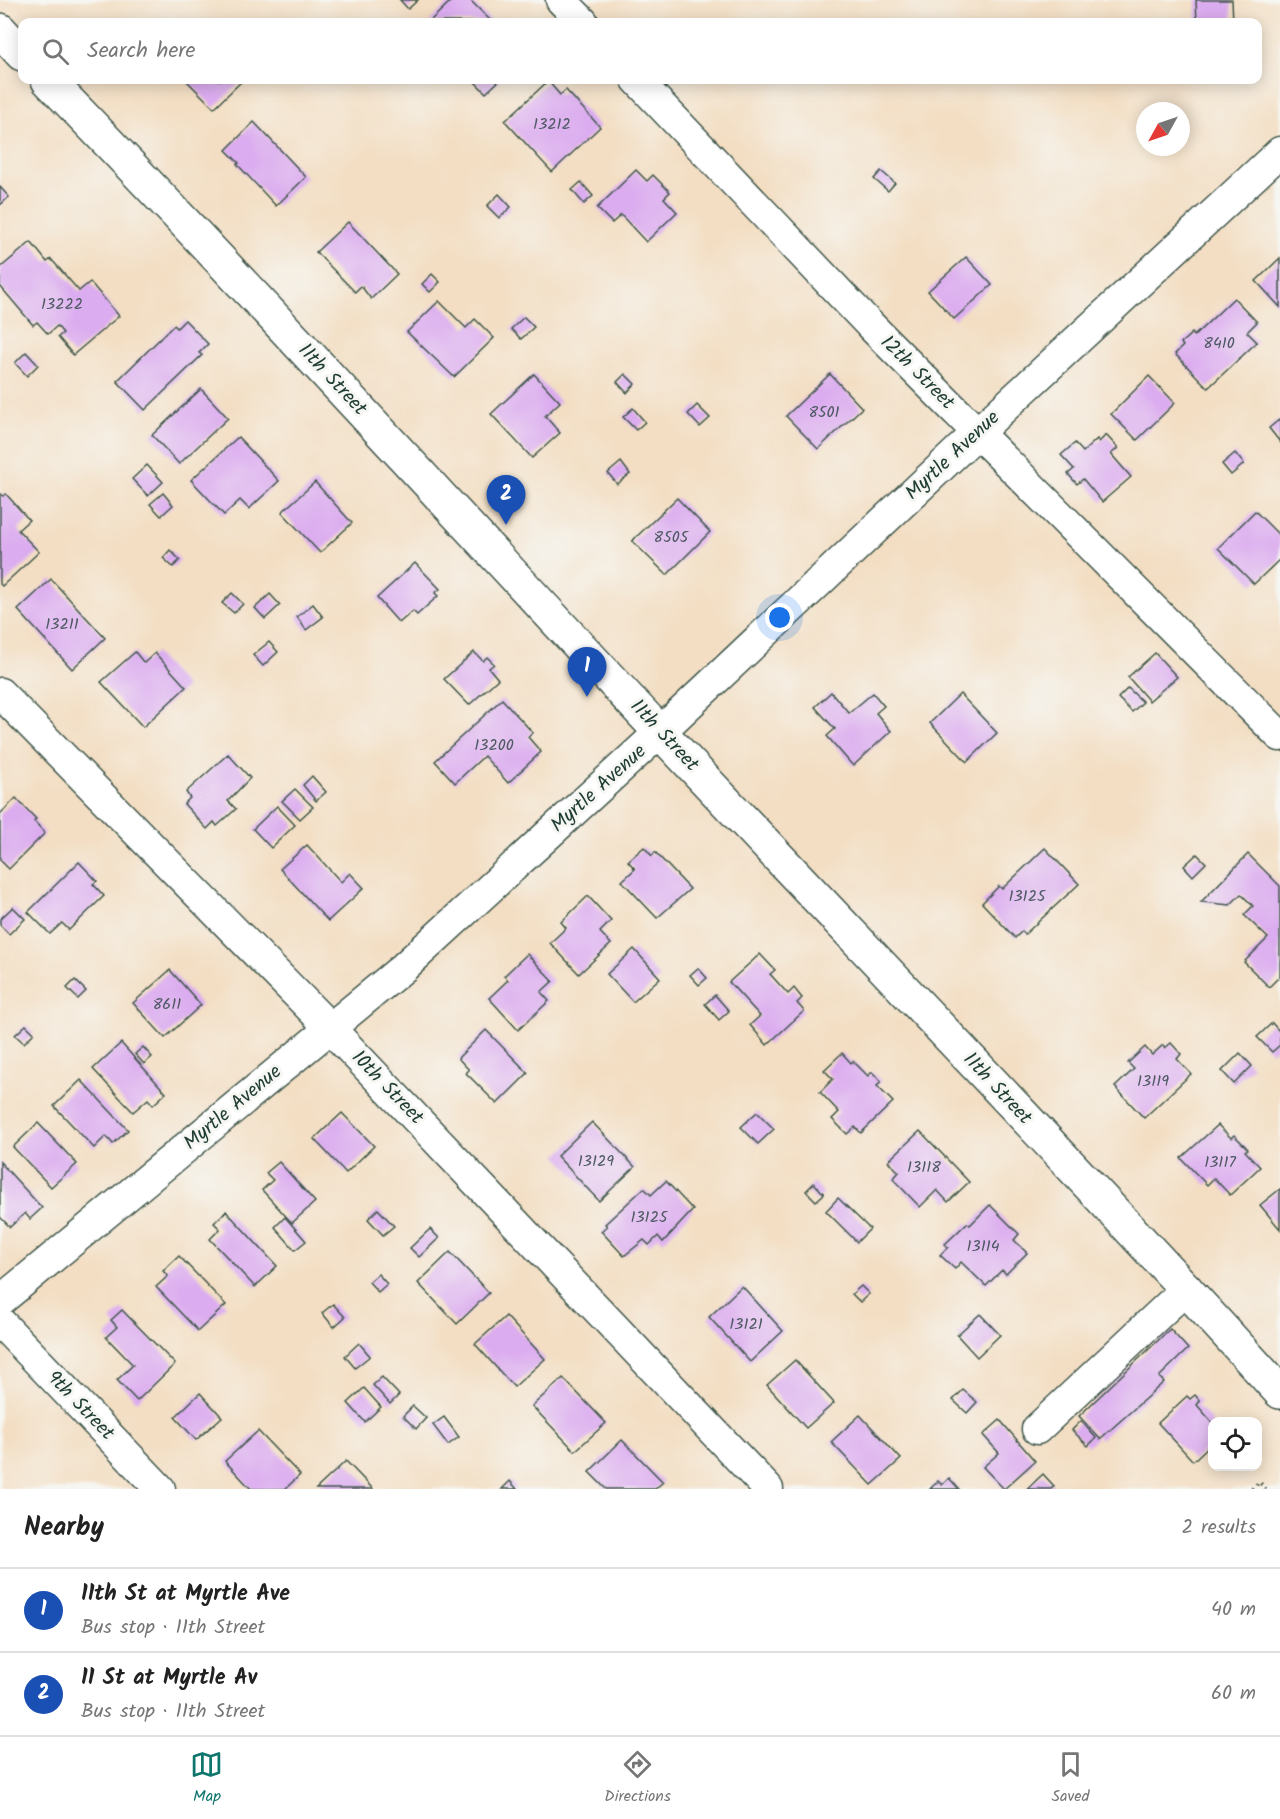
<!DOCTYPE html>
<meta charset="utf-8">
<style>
:root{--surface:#fff;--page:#f2f2f2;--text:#222;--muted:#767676;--line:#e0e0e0;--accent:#0f766e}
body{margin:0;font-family:Kalam,sans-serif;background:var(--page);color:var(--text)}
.controls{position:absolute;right:18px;bottom:18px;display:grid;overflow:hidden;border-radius:12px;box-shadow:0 3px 15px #0003}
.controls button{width:54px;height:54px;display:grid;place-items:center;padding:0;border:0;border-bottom:2px solid var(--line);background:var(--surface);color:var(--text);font:30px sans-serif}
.compass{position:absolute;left:1136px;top:102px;width:54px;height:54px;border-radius:50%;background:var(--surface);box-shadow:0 3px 15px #0003;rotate:230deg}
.you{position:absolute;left:780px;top:618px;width:21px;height:21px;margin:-15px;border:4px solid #fff;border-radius:50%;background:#1a73e8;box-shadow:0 0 0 9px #1a73e833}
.badge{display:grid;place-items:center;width:39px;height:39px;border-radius:50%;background:var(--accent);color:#fff;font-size:20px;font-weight:700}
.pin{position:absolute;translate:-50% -50px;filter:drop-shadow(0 2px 3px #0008)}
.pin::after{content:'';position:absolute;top:32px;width:21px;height:18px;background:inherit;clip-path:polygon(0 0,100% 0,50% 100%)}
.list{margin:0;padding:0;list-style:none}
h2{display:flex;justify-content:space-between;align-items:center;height:78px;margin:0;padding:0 24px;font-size:26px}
h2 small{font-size:20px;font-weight:400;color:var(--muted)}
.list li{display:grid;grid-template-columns:39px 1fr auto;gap:18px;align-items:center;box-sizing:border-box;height:84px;padding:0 24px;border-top:2px solid var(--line)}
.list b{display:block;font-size:22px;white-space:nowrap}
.list p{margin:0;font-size:20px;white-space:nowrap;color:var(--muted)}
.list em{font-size:20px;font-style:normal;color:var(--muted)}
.icon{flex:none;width:33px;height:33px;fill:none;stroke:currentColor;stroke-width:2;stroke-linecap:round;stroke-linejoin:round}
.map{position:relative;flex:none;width:1280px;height:1489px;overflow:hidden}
.search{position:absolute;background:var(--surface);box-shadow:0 3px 15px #0003;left:18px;right:18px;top:18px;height:66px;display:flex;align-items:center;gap:15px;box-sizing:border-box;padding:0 21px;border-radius:12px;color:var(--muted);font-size:22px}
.sheet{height:246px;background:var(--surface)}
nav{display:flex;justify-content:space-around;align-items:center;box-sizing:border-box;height:84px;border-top:2px solid var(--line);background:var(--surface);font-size:16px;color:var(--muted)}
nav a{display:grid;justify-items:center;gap:3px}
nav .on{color:var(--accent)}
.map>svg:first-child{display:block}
</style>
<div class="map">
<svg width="1280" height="1489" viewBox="0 0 1280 1489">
<rect width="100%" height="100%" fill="#f6f6f2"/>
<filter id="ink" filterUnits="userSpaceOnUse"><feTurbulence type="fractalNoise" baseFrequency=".0167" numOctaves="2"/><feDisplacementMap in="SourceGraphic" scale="12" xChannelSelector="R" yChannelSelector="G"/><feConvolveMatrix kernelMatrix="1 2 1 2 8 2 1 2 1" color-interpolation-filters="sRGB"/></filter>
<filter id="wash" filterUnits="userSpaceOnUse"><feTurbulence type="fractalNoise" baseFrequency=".008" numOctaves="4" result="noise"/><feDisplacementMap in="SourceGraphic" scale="24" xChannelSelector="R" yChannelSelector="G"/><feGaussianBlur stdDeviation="1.35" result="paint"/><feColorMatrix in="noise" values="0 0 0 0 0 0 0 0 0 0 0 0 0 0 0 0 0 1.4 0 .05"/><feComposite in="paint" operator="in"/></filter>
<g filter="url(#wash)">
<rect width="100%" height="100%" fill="#f3dec3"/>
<g id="blocks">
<g fill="#dbacef">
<polygon points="400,0 418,0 408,9"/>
<polygon points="452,0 470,0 492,22 429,22"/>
<polygon points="1196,0 1232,0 1233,22 1197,22"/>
<polygon points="186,80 243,80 214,108"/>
<polygon points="473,80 500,80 486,93"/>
<polygon points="548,81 560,95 566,90 600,127 552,172 505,121"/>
<polygon points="254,122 306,177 276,206 237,164 239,163 226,150"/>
<polygon points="636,170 647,181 653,175 670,192 664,198 677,212 646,242 621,215 612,223 597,208"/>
<polygon points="881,171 895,183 888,191 874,179"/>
<polygon points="581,182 593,196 584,204 572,190"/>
<polygon points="0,187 9,197 0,205"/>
<polygon points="499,194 511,207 499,218 487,206"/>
<polygon points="348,222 397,274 371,299 361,286 355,292 316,252"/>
<polygon points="31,242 47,262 51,259 79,291 90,282 119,316 73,355 58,337 63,333 57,326 48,334 37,322 33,325 0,286 0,268"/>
<polygon points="966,257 992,285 954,319 928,291"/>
<polygon points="1280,258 1280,307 1256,281"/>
<polygon points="432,274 440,282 430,292 422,284"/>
<polygon points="1234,298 1257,322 1247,332 1257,342 1208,388 1175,354 1183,346 1181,343 1192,333 1194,336"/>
<polygon points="439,301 466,328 475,319 494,338 454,377 407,332"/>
<polygon points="524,317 534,327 521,339 511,329"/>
<polygon points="185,320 208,344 199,353 202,355 145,410 117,381 174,325 177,328"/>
<polygon points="26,352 38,365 27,376 15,363"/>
<polygon points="534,374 560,402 545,416 560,433 532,458 491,414"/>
<polygon points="625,374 635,384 627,393 617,382"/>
<polygon points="830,374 862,408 818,449 786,416"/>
<polygon points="1149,376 1175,403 1137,440 1111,414"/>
<polygon points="201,389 228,418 179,464 152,435"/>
<polygon points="697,405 710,418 700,427 688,414"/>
<polygon points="633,408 645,422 636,430 623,417"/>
<polygon points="1280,419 1280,442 1269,428"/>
<polygon points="1106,435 1118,448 1111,454 1131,477 1102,502 1083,479 1077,484 1068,474 1074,469 1061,455 1075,443 1083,452 1097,439 1099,442"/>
<polygon points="238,437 279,481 249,509 240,500 224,515 191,480"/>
<polygon points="1235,453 1244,464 1231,475 1222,464"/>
<polygon points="621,462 630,474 617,484 608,473"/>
<polygon points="147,465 163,482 148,496 132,479"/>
<polygon points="315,482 352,523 320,553 282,512"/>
<polygon points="0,493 3,496 6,494 29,520 18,530 39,552 2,586 0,584"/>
<polygon points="163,493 173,505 161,516 150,504"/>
<polygon points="677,498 710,532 667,575 632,541"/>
<polygon points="1255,511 1280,536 1280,559 1254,584 1218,548"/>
<polygon points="170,550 180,560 173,567 163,558"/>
<polygon points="415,563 440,589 435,593 438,596 417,615 413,611 399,623 377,598"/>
<polygon points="51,579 105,638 72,669 18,610"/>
<polygon points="232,593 243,604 234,613 222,603"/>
<polygon points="270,594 280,605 265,619 255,608"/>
<polygon points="313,604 323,617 306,630 297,617"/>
<polygon points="269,642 278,652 263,666 253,655"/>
<polygon points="135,652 144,663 155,653 186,687 143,727 101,682"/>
<polygon points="474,652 483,661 487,657 494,664 489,668 498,679 469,705 444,679"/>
<polygon points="1155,653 1177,677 1149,701 1128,677"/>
<polygon points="1128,688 1143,702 1132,712 1118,698"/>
<polygon points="831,692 849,713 873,693 884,706 876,713 891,731 853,766 827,736 835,729 815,707"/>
<polygon points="960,694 997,733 967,762 930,723"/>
<polygon points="502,699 533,733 528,737 541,752 508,783 484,756 455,783 435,761"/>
<polygon points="228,754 250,778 228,801 236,809 217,826 214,822 207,829 184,804 190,798 186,792"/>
<polygon points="312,776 326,792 316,801 303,785"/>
<polygon points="295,789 313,807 300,819 282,801"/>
<polygon points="16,798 36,819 34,821 45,833 9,869 0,860 0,814"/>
<polygon points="277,806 295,825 271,848 253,829"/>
<polygon points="307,845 341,882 350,873 364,888 328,921 280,869"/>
<polygon points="644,847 652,856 655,852 690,889 657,918 622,881 635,869 628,861"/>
<polygon points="1045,848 1079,884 1025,934 1022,931 1015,938 982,903 999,886 1002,889"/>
<polygon points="1197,854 1206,863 1193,876 1184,866"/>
<polygon points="1248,854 1280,886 1280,976 1269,987 1244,962 1268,938 1244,915 1253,906 1241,894 1230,905 1201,902"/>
<polygon points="79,862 97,881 93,884 104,896 69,930 62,923 50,934 28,912"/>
<polygon points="588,896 611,921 600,932 611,944 579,974 550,943 566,928 561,922"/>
<polygon points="13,907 25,919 9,934 0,925 0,919"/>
<polygon points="634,949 660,978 633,1002 607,974"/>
<polygon points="527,954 553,981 541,992 549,1001 518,1030 489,998 508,980 504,976"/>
<polygon points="760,954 775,970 770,974 788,994 794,988 802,998 797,1003 804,1011 767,1045 750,1025 760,1016 729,982"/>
<polygon points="698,968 707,978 699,985 690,975"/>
<polygon points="170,970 201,1005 165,1038 133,1003"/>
<polygon points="75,980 86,991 78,999 67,988"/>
<polygon points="715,995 729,1011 719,1020 705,1004"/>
<polygon points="1272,1023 1280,1032 1280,1045 1272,1052 1257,1037"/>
<polygon points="26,1025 34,1033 24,1043 15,1035"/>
<polygon points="486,1030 528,1073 497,1104 466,1073 469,1070 458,1058"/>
<polygon points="121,1043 166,1093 153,1105 148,1099 133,1112 93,1069"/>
<polygon points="1171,1043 1181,1054 1177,1059 1191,1074 1144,1118 1115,1087 1134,1069 1128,1063 1145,1047 1152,1055 1163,1045 1165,1048"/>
<polygon points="143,1047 152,1057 144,1064 135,1054"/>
<polygon points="842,1053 851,1063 853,1061 868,1076 872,1072 881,1081 877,1086 893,1102 861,1133 855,1127 847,1134 832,1119 839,1112 820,1092 833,1079 824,1070"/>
<polygon points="1240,1053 1252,1066 1234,1084 1222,1071"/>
<polygon points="81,1080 128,1130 113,1144 106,1136 94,1148 54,1106"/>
<polygon points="757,1112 774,1129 758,1144 741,1127"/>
<polygon points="342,1113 374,1146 346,1173 314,1139"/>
<polygon points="592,1122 635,1167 599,1201 557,1156"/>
<polygon points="38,1123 77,1164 51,1187 13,1147"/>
<polygon points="1218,1125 1231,1138 1234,1135 1248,1149 1245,1151 1260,1167 1230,1195 1214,1178 1207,1185 1181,1158"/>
<polygon points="920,1131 969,1182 948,1202 937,1190 920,1207 893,1179 899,1172 888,1161"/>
<polygon points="0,1162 42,1208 30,1219 25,1213 10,1227 0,1217"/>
<polygon points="279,1162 315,1202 292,1223 262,1190 273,1180 266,1173"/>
<polygon points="666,1181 693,1210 663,1242 658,1236 649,1245 644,1240 624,1256 601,1231 607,1226 605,1224 644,1188 651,1195"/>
<polygon points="814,1183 824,1194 816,1201 806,1191"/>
<polygon points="1280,1189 1280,1229 1260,1205"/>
<polygon points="838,1198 870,1229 857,1242 826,1211"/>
<polygon points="990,1205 1019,1234 1014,1240 1027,1253 1006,1274 1002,1270 986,1286 961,1262 955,1269 940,1255 948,1247 945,1244 967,1223 970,1225"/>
<polygon points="378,1209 394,1226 383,1235 368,1219"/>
<polygon points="226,1211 277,1266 255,1287 210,1239 220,1229 214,1223"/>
<polygon points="285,1217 306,1241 295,1250 275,1227"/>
<polygon points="430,1229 439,1238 419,1257 410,1248"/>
<polygon points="450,1252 489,1293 457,1324 418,1283"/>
<polygon points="179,1256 226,1305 198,1331 156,1287 168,1276 163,1271"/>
<polygon points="378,1274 387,1284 378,1292 369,1282"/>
<polygon points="742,1286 783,1331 750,1362 709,1317"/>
<polygon points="861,1286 869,1294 860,1302 852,1294"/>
<polygon points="333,1304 345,1317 334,1327 322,1313"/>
<polygon points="122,1310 175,1364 137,1401 117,1380 133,1365 106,1337 117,1327 111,1320"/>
<polygon points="980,1314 1000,1335 977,1357 957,1335"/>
<polygon points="506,1316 545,1359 514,1387 475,1344"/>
<polygon points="1170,1329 1188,1349 1159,1377 1164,1382 1100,1439 1079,1416"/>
<polygon points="359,1343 370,1356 355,1368 345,1356"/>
<polygon points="795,1360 834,1403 806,1428 767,1385"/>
<polygon points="382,1377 399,1395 390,1404 373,1385"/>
<polygon points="563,1378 606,1423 575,1451 532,1406"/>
<polygon points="364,1388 381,1407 365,1422 348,1403"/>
<polygon points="963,1390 977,1402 967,1413 953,1400"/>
<polygon points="200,1393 222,1417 196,1440 175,1417"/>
<polygon points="1195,1395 1200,1401 1197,1405 1212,1422 1212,1443 1193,1461 1158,1423 1187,1396 1190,1399"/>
<polygon points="413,1406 426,1418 416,1429 403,1416"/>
<polygon points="860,1415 901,1459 872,1485 831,1442"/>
<polygon points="444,1417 459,1437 448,1445 433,1425"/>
<polygon points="1000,1420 1035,1461 1004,1489 983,1467 999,1453 983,1435"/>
<polygon points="1081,1421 1096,1438 1088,1446 1072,1430"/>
<polygon points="258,1431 300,1475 285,1489 251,1489 225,1461"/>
<polygon points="622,1440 663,1482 655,1489 606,1489 589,1472"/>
<polygon points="346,1461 373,1489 316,1489"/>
<polygon points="1043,1474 1054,1486 1051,1489 1027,1489"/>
<polygon points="949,1478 959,1489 930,1489 938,1481 942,1485"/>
<polygon points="510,1481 517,1489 502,1489"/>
</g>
</g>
</g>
<g filter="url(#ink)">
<use href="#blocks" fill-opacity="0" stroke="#3f5549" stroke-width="1.5"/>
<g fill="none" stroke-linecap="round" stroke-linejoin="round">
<defs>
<g id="minor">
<polyline points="561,0 583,22"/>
<polyline points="637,80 870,325 1280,736"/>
<polyline points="0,693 330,1028 768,1489"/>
<polyline points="0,1301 403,968 660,732 977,433 1280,152"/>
<polyline points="0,1322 160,1489"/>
<polyline points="1037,1429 1187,1288"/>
</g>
<g id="major">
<polyline points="0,30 22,54"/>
<path d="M48 80C256 294 456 515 660 732 867 952 1077 1168 1280 1392"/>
</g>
</defs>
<use href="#minor" stroke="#3f5549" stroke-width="33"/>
<use href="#major" stroke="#3f5549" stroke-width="36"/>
<polyline stroke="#3f5549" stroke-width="4" stroke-dasharray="1.5 4.5" stroke-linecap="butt" points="1252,1489 1259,1482 1266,1489"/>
<use href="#minor" stroke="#fff" stroke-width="30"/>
<use href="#major" stroke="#fff" stroke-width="33"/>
</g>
</g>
<g text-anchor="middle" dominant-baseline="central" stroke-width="6" stroke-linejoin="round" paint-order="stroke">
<g font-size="16" fill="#4e5963">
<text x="552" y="124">13212</text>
<text x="62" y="304">13222</text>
<text x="1219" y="343">8410</text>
<text x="824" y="412">8501</text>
<text x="671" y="537">8505</text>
<text x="62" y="624">13211</text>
<text x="494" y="745">13200</text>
<text x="1027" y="896">13125</text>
<text x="167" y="1004">8611</text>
<text x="1153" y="1081">13119</text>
<text x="596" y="1161">13129</text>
<text x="1220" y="1162">13117</text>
<text x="924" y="1167">13118</text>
<text x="649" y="1217">13125</text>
<text x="983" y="1246">13114</text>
<text x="746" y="1324">13121</text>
</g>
<g font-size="20" fill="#1f3d34" stroke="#f6f6f2">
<text transform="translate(917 373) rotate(45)">12th Street</text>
<text transform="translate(332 380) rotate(47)">11th Street</text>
<text transform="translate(953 456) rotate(-43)">Myrtle Avenue</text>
<text transform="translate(664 736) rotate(47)">11th Street</text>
<text transform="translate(599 789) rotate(-42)">Myrtle Avenue</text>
<text transform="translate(387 1088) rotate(46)">10th Street</text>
<text transform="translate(997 1089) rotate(47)">11th Street</text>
<text transform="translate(233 1108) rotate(-40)">Myrtle Avenue</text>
<text transform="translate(80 1406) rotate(46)">9th Street</text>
</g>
</g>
</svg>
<div class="controls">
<button><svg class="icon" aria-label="locate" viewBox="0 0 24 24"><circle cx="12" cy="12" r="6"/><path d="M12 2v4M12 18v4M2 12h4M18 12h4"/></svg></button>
</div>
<svg class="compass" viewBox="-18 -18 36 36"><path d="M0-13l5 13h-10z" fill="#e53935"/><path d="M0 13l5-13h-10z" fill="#767676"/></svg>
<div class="you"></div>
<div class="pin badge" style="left:587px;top:697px;background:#1a4fb4">1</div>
<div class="pin badge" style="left:506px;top:525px;background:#1a4fb4">2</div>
<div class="search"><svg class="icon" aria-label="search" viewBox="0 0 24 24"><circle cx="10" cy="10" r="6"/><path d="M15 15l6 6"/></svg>Search here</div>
</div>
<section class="sheet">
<h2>Nearby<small>2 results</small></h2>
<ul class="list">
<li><span class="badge" style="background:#1a4fb4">1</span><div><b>11th St at Myrtle Ave</b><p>Bus stop · 11th Street</p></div><em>40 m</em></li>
<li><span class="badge" style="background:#1a4fb4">2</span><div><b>11 St at Myrtle Av</b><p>Bus stop · 11th Street</p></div><em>60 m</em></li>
</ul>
</section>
<nav>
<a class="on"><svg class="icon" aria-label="map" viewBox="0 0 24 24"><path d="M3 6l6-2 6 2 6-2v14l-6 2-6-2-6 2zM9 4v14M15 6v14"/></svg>Map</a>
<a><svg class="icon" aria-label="directions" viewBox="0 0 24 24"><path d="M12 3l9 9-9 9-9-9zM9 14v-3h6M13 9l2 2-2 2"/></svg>Directions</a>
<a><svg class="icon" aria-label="saved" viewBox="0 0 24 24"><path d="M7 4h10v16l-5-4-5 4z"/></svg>Saved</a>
</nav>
